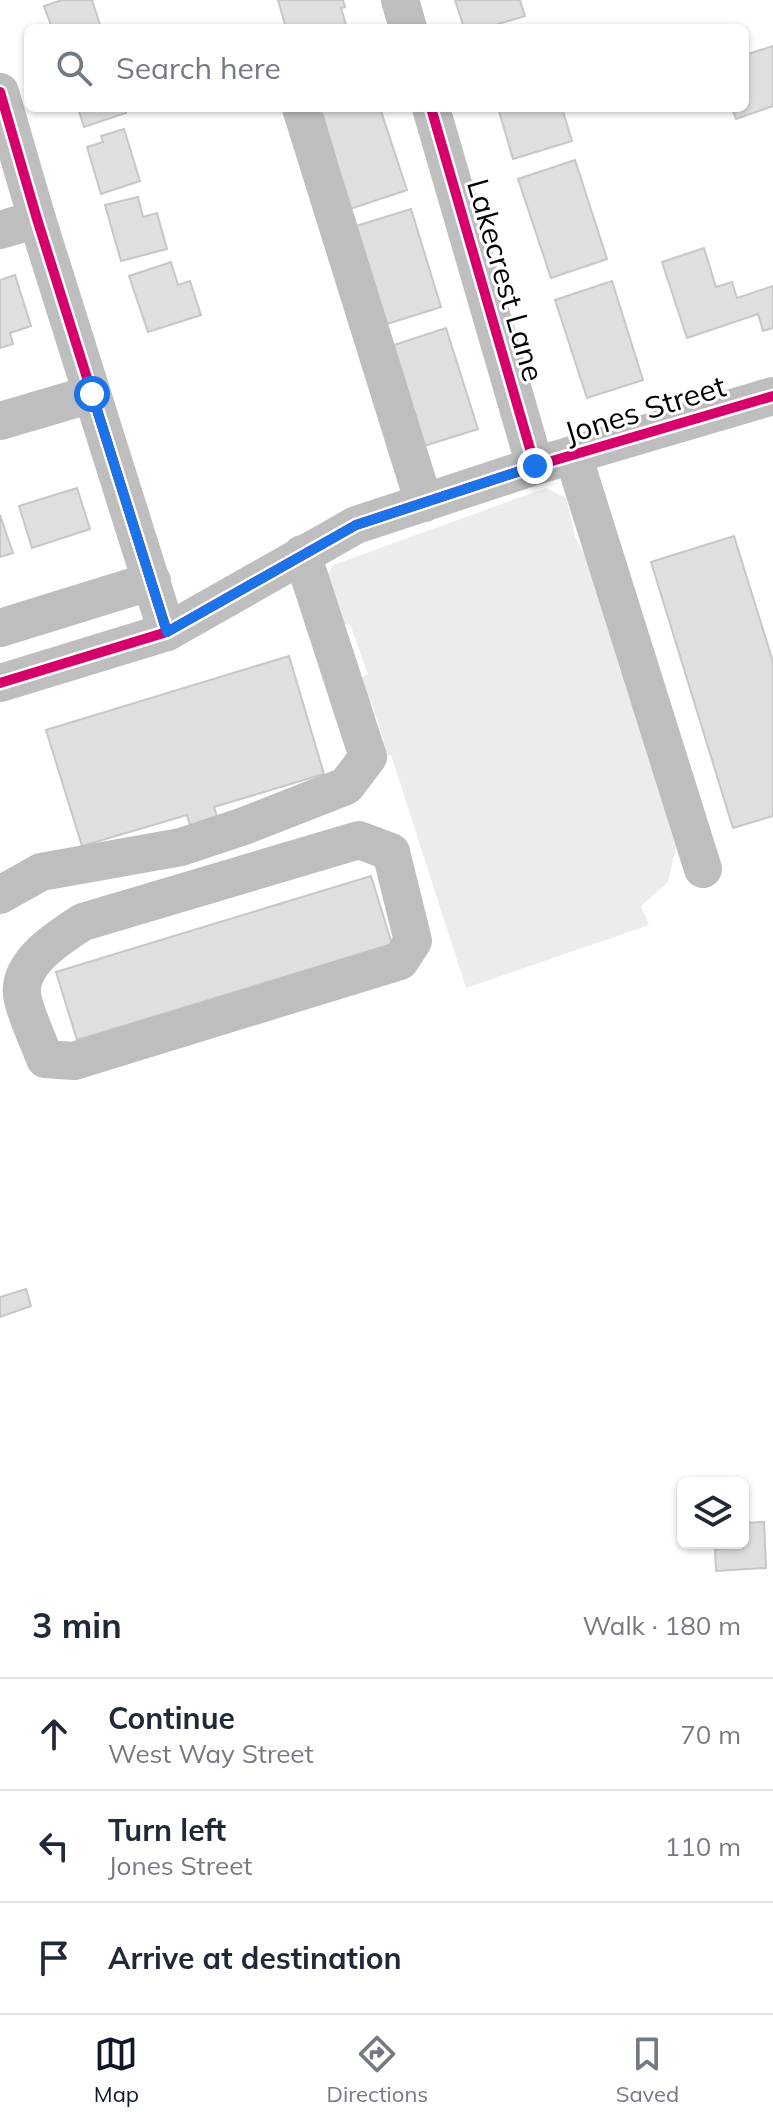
<!DOCTYPE html>
<meta charset="utf-8">
<style>
:root{--surface:#fff;--page:#f2f2f3;--text:#1f2937;--muted:#747a83;--line:#e0e1e3;--accent:#111827}
body{margin:0;font-family:Mulish,sans-serif;background:var(--page);color:var(--text)}
.controls{position:absolute;right:24px;bottom:24px;display:grid;overflow:hidden;border-radius:12px;box-shadow:0 2px 6px #0004}
.controls button{width:72px;height:72px;display:grid;place-items:center;padding:0;border:0;border-bottom:2px solid var(--line);background:var(--surface);color:var(--text);font:40px sans-serif}
.stop{position:absolute;width:24px;height:24px;margin:-18px;border:6px solid #1a73e8;border-radius:50%;background:#fff}
.stop.end{background:#1a73e8;border-color:#fff;box-shadow:0 2px 8px #0008}
.list{margin:0;padding:0;list-style:none}
h2{display:flex;justify-content:space-between;align-items:center;height:104px;margin:0;padding:0 32px;font-size:34px}
h2 small{font-size:26px;font-weight:400;color:var(--muted)}
.list li{display:grid;grid-template-columns:52px 1fr auto;gap:24px;align-items:center;box-sizing:border-box;height:112px;padding:0 32px;border-top:2px solid var(--line)}
.list b{display:block;font-size:30px;white-space:nowrap}
.list p{margin:0;font-size:26px;white-space:nowrap;color:var(--muted)}
.list em{font-size:26px;font-style:normal;color:var(--muted)}
.icon{flex:none;width:44px;height:44px;fill:none;stroke:currentColor;stroke-width:2;stroke-linecap:round;stroke-linejoin:round}
.map{position:relative;flex:none;width:773px;height:1573px;overflow:hidden}
.search{position:absolute;background:var(--surface);box-shadow:0 2px 6px #0004;left:24px;right:24px;top:24px;height:88px;display:flex;align-items:center;gap:20px;box-sizing:border-box;padding:0 28px;border-radius:12px;color:var(--muted);font-size:30px}
.sheet{height:440px;background:var(--surface)}
nav{display:flex;justify-content:space-around;align-items:center;box-sizing:border-box;height:112px;border-top:2px solid var(--line);background:var(--surface);font-size:22px;color:var(--muted)}
nav a{display:grid;justify-items:center;gap:4px}
nav .on{color:var(--accent)}
.map>svg:first-child{display:block}
</style>
<div class="map">
<svg width="773" height="1573" viewBox="0 0 773 1573">
<rect width="100%" height="100%" fill="#fff"/>
<polygon fill="#ececec" points="546,488 566,498 575,537 592,568 676,847 668,882 641,906 649,925 466,988 391,755 375,757 371,750 384,741 371,702 359,710 350,683 368,674 350,624 335,626 321,587 333,565"/>
<g fill="#dfdfdf" stroke="#c7c7c7" stroke-width="2">
<polygon points="62,0 92,0 101,28 52,28 44,6"/>
<polygon points="278,0 343,0 345,7 341,8 347,28 286,28"/>
<polygon points="455,0 520,0 525,16 485,28 464,28"/>
<polygon points="773,46 773,106 736,119 732,108 745,108 745,55"/>
<polygon points="78,108 124,108 126,113 84,127"/>
<polygon points="321,108 380,108 407,190 350,209"/>
<polygon points="498,108 562,108 572,141 513,159"/>
<polygon points="124,129 140,181 101,194 87,147 103,142 101,136"/>
<polygon points="575,160 607,259 551,278 518,179"/>
<polygon points="138,197 143,217 157,213 167,249 121,261 105,205"/>
<polygon points="411,209 441,307 384,325 353,227"/>
<polygon points="704,248 716,287 732,282 737,298 773,286 773,328 763,331 758,314 687,338 662,262"/>
<polygon points="171,262 178,285 190,281 201,315 148,332 129,276"/>
<polygon points="15,275 31,326 10,333 13,344 0,348 0,280"/>
<polygon points="612,281 643,380 587,398 555,300"/>
<polygon points="446,328 478,429 421,447 388,347"/>
<polygon points="77,488 90,529 32,548 19,506"/>
<polygon points="0,515 13,553 0,557"/>
<polygon points="734,536 773,662 773,816 733,828 651,562"/>
<polygon points="289,656 324,774 214,807 222,831 194,839 187,815 82,846 46,730"/>
<polygon points="371,876 392,944 77,1040 56,972"/>
<polygon points="26,1289 31,1306 0,1317 0,1297"/>
<polygon points="764,1522 766,1568 716,1571 715,1549 743,1548 743,1523"/>
</g>
<g fill="none" stroke-linecap="round" stroke-linejoin="round">
<g stroke="#bebebe" stroke-width="38">
<polyline points="400,0 408,28"/>
<polyline points="0,92 37,219 167,632"/>
<polyline points="301,108 424,503"/>
<polyline points="431,108 535,466"/>
<polyline points="0,230 37,219"/>
<polyline points="0,421 92,394"/>
<polyline points="573,455 703,869"/>
<polyline points="0,628 152,581"/>
<polyline points="0,683 167,632 356,525 535,466 773,396"/>
<path d="M359 840 391 852 413 941 400 961 74 1061 45 1059C38 1040 28 1020 23 1000 14 965 58 938 83 922Z"/>
<polyline points="0,895 41,872 181,847 244,826 346,786 368,757 302,554"/>
</g>
<defs>
<g id="cycleway">
<polyline points="0,92 37,219 167,632"/>
<polyline points="431,108 535,466"/>
<polyline points="0,683 167,632 356,525 535,466 773,396"/>
</g>
</defs>
<use href="#cycleway" stroke="#fff" stroke-width="15"/>
<use href="#cycleway" stroke="#d6006c" stroke-width="10"/>
</g>
<g fill="none" stroke-linecap="round" stroke-linejoin="round">
<polyline stroke="#1a73e8" stroke-width="10" points="92,394 167,632 356,525 535,466"/>
</g>
<g text-anchor="middle" dominant-baseline="central" stroke-width="6" stroke-linejoin="round" paint-order="stroke">
<g font-size="30" fill="#000" stroke="#fff">
<text transform="translate(506 280) rotate(74)">Lakecrest Lane</text>
<text transform="translate(645 409) rotate(-17)">Jones Street</text>
</g>
</g>
</svg>
<div class="controls">
<button><svg class="icon" aria-label="layers" viewBox="0 0 24 24"><path d="M12 4l9 5-9 5-9-5zM3 14l9 5 9-5"/></svg></button>
</div>
<div class="stop" style="left:92px;top:394px"></div>
<div class="stop end" style="left:535px;top:466px"></div>
<div class="search"><svg class="icon" aria-label="search" viewBox="0 0 24 24"><circle cx="10" cy="10" r="6"/><path d="M15 15l6 6"/></svg>Search here</div>
</div>
<section class="sheet">
<h2>3 min<small>Walk · 180 m</small></h2>
<ul class="list">
<li><svg class="icon" aria-label="ahead" viewBox="0 0 24 24"><path d="M12 20V5M6 11l6-6 6 6"/></svg><div><b>Continue</b><p>West Way Street</p></div><em>70 m</em></li>
<li><svg class="icon" aria-label="left" viewBox="0 0 24 24"><path d="M17 20v-9H6M10 6l-5 5 5 5"/></svg><div><b>Turn left</b><p>Jones Street</p></div><em>110 m</em></li>
<li><svg class="icon" aria-label="arrive" viewBox="0 0 24 24"><path d="M6 21V4h12l-3 4 3 4H6"/></svg><div><b>Arrive at destination</b></div></li>
</ul>
</section>
<nav>
<a class="on"><svg class="icon" aria-label="map" viewBox="0 0 24 24"><path d="M3 6l6-2 6 2 6-2v14l-6 2-6-2-6 2zM9 4v14M15 6v14"/></svg>Map</a>
<a><svg class="icon" aria-label="directions" viewBox="0 0 24 24"><path d="M12 3l9 9-9 9-9-9zM9 14v-3h6M13 9l2 2-2 2"/></svg>Directions</a>
<a><svg class="icon" aria-label="saved" viewBox="0 0 24 24"><path d="M7 4h10v16l-5-4-5 4z"/></svg>Saved</a>
</nav>
